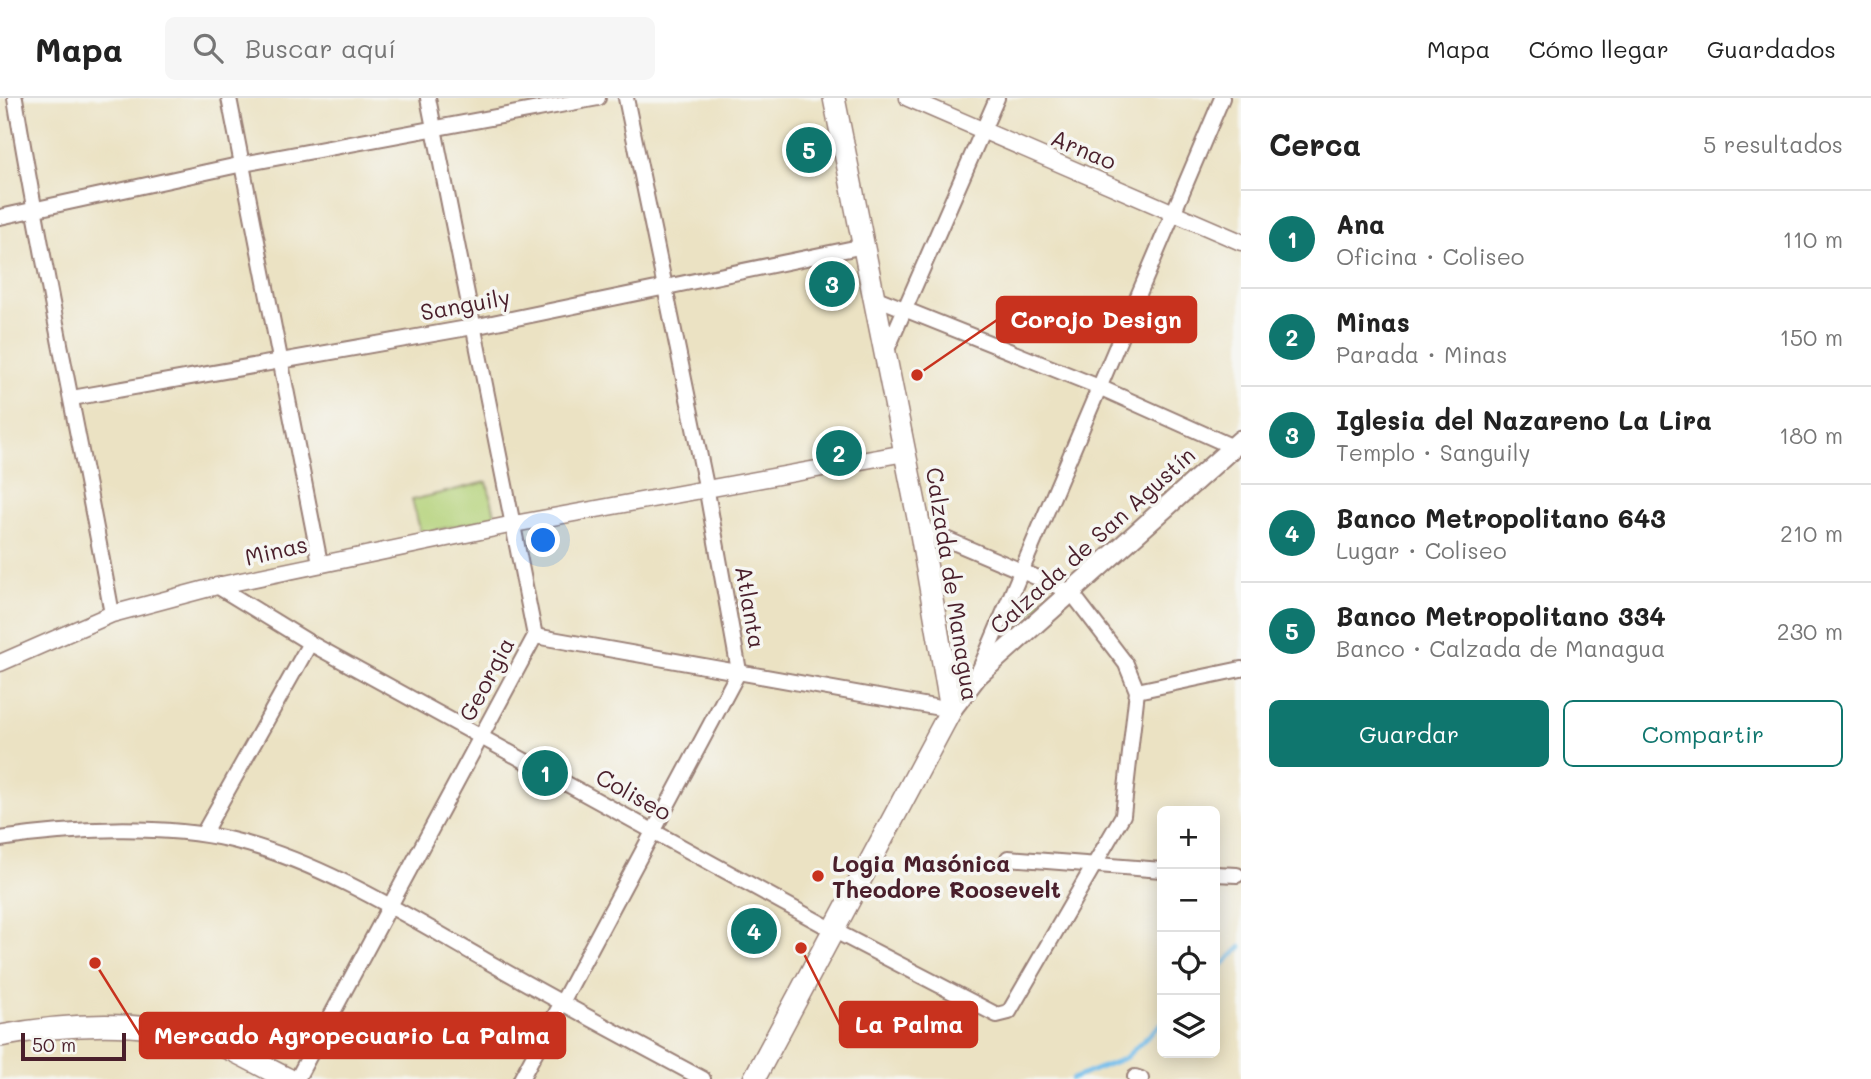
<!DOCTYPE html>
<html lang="es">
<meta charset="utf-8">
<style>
:root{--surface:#fff;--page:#f6f6f6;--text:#222;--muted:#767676;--line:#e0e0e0;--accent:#0f766e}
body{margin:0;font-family:Mali,sans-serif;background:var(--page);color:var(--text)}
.controls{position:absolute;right:21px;bottom:21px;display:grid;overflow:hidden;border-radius:10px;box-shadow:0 4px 18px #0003}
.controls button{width:63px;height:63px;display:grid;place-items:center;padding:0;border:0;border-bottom:2px solid var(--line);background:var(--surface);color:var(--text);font:35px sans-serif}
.scale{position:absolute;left:21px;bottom:18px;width:105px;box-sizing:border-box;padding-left:7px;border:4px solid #4a1f2b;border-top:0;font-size:19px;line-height:24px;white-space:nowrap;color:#4a1f2b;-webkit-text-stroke:5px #f6f6f2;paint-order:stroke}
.you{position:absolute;left:544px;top:443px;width:24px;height:24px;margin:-18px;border:5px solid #fff;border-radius:50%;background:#1a73e8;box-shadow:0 0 0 10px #1a73e833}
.badge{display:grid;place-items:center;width:46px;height:46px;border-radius:50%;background:var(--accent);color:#fff;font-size:23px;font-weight:700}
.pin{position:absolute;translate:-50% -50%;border:4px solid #fff;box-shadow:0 2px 7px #0006}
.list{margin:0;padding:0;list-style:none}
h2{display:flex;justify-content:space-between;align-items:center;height:91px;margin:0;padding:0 28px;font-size:30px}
h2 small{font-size:23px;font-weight:400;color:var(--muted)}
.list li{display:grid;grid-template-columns:46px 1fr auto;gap:21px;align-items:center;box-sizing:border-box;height:98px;padding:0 28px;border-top:2px solid var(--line)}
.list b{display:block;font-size:26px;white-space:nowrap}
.list p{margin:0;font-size:23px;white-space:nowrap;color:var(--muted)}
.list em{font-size:23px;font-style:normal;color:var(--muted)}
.actions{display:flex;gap:14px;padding:21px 28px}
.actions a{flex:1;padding:16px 0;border:2px solid var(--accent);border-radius:10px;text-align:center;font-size:24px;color:var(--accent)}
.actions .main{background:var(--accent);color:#fff}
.icon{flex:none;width:38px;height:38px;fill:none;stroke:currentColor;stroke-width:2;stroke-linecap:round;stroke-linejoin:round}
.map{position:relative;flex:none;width:1241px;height:981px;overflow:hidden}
header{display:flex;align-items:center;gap:42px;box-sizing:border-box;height:98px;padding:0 35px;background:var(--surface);border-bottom:2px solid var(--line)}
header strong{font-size:33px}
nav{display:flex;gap:38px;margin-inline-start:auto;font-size:24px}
.search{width:490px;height:63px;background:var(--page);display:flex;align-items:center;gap:18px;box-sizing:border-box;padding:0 24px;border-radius:10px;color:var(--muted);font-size:26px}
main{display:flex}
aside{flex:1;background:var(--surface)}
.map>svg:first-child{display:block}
</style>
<header>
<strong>Mapa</strong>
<div class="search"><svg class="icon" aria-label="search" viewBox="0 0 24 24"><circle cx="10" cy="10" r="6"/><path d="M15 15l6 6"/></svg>Buscar aquí</div>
<nav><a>Mapa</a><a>Cómo llegar</a><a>Guardados</a></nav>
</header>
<main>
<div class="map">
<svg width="1241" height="981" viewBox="0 0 1241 981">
<rect width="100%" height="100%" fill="#f6f6f2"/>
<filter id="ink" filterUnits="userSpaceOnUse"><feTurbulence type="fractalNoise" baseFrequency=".0143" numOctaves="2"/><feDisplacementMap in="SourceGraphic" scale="14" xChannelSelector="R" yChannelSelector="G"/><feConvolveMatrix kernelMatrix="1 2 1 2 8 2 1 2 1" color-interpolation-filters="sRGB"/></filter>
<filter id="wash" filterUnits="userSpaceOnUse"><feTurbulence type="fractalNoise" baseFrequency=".00686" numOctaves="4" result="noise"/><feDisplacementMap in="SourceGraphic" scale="28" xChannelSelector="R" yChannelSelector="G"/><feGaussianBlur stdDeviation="1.57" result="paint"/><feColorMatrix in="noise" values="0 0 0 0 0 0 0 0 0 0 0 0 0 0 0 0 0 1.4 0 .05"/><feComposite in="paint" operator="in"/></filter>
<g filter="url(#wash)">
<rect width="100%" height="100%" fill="#ebe2c3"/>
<g fill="#b4d279" stroke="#7f7852" stroke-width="2">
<polygon points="487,384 496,420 421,435 412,402"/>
<polygon points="1024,494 1044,503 1011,535"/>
</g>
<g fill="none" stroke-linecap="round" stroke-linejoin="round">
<g stroke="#73beec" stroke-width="4.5">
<polyline points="1215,874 1241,849"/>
<polyline points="1072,981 1125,960 1162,925"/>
</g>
</g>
</g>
<g filter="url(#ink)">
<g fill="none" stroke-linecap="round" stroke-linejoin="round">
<defs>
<g id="minor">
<path d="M15 0C43 173 81 344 112 516"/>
<polyline points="229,0 320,465"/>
<polyline points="0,119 243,66 598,0"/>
<polyline points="874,199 1099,289 1233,349"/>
<polyline points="886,254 997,0"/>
<polyline points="72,300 473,229 864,148"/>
<polyline points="217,488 310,545 833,832 997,917 1009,914 1123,717 1137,593 1126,566 1071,494 920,430"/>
<polyline points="535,538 951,612"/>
<polyline points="979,573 1222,0"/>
<polyline points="1137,593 1241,571"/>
<polyline points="203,736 310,545"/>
<path d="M0 741C71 730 162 726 232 742 318 762 408 818 485 862 557 903 630 942 703 981"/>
<polyline points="1008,760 1162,772"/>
<polyline points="1215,776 1237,777"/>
<polyline points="1135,979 1141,981"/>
<polyline points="297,981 535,538 428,0"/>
<polyline points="521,981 739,573 706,388 626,0"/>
</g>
<g id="tertiary">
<polyline points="908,0 1241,144"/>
<polyline points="0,565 112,516 217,488 514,426 905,355"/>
</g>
<polyline id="secondary" points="951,612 977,578 1241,342"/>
<g id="primary">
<path d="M0 938C64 926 136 921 200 940 231 949 259 967 288 981"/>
<polyline points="754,981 951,612 920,430 834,0"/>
</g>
</defs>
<use href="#minor" stroke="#9a8077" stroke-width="18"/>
<use href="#tertiary" stroke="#9a8077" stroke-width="19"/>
<use href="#secondary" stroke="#9a8077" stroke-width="23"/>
<use href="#primary" stroke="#9a8077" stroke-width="24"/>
<use href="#minor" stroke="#fff" stroke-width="14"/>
<use href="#tertiary" stroke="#fff" stroke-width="16"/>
<use href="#secondary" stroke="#fff" stroke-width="19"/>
<use href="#primary" stroke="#fff" stroke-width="21"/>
</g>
</g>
<circle fill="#c8321e" stroke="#f6f6f2" stroke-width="2.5" cx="818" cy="778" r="7"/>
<g text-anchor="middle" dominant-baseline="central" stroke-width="7" stroke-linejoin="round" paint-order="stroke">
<g font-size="23" fill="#4a1f2b" stroke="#f6f6f2">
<text transform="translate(1084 51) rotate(23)">Arnao</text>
<text transform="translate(465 206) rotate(-10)">Sanguily</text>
<text transform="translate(1092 442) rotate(-42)">Calzada de San Agustín</text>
<text transform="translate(276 452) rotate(-13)">Minas</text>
<text transform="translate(953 486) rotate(81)">Calzada de Managua</text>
<text transform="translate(751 509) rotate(80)">Atlanta</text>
<text transform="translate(486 581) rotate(-62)">Georgia</text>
<text transform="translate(634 696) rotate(29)">Coliseo</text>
</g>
<g font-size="23" font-weight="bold" fill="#4a1f2b" stroke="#f6f6f2" text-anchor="start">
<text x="832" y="765">Logia Masónica<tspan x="832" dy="26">Theodore Roosevelt</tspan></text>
</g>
</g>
<path fill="none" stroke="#c8321e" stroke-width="2.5" d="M917 277L997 222M801 850L840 927M95 865L140 937"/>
<g fill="#c8321e" stroke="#f6f6f2" stroke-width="2.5">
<circle cx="917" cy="277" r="7"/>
<circle cx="801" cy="850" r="7"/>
<circle cx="95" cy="865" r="7"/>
</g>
<g fill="#c8321e" stroke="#c8321e" stroke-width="2.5">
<rect x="997" y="199" width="199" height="45" rx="7"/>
<rect x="840" y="904" width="137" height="45" rx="7"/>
<rect x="140" y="915" width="425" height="45" rx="7"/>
</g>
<g font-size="24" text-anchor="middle" font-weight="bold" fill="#fff">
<text x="1096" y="230">Corojo Design</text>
<text x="909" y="935">La Palma</text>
<text x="352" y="946">Mercado Agropecuario La Palma</text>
</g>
</svg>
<div class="controls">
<button>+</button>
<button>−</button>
<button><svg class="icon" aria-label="locate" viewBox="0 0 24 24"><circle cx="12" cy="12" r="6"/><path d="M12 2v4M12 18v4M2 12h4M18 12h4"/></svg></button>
<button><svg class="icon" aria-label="layers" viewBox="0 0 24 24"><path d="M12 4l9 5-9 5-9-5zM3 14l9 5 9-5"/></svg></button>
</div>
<div class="scale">50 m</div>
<div class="you"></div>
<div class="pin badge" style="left:545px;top:675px">1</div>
<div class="pin badge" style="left:839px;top:355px">2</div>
<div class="pin badge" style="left:832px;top:186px">3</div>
<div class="pin badge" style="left:754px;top:833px">4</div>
<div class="pin badge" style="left:809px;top:52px">5</div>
</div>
<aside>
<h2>Cerca<small>5 resultados</small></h2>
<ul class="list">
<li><span class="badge">1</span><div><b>Ana</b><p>Oficina · Coliseo</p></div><em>110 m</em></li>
<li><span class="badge">2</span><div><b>Minas</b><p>Parada · Minas</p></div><em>150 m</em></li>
<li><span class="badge">3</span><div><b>Iglesia del Nazareno La Lira</b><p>Templo · Sanguily</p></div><em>180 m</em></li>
<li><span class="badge">4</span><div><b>Banco Metropolitano 643</b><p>Lugar · Coliseo</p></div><em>210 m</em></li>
<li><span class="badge">5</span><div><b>Banco Metropolitano 334</b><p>Banco · Calzada de Managua</p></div><em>230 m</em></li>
</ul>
<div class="actions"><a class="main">Guardar</a><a>Compartir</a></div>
</aside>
</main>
